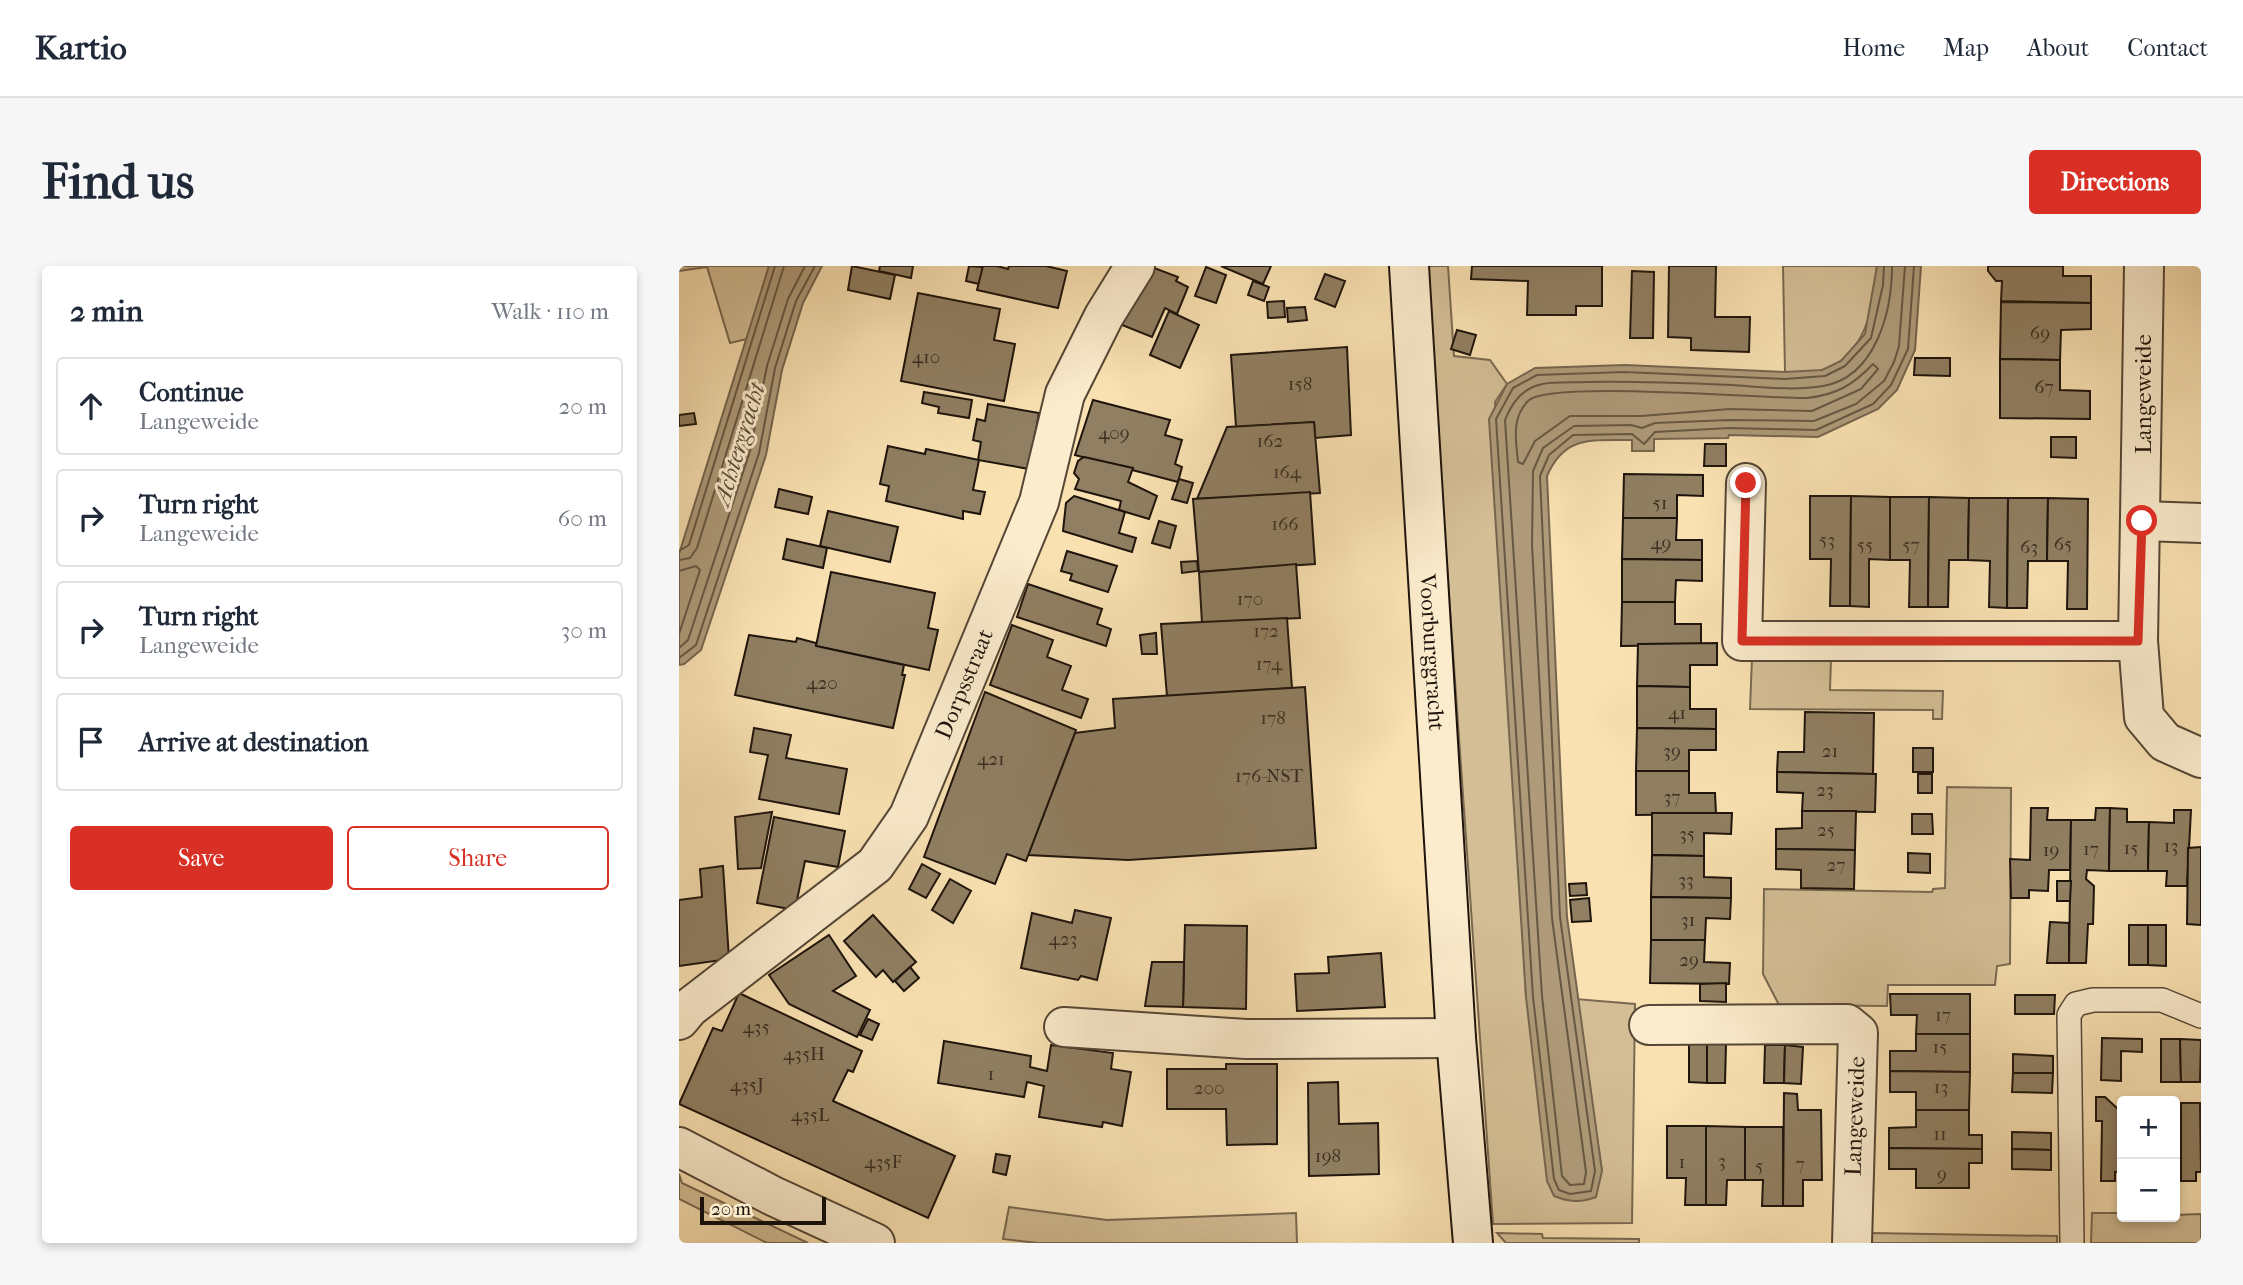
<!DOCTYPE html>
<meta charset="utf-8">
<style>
:root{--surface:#fff;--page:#f6f6f7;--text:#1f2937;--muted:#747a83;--line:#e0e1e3;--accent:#d93025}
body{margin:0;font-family:"IM FELL French Canon",serif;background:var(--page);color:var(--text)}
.controls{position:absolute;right:21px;bottom:21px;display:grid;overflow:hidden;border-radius:7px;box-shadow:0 4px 10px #0003}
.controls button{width:63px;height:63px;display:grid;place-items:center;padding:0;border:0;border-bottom:2px solid var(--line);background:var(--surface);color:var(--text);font:35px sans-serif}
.scale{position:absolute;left:21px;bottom:18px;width:126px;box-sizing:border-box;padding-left:7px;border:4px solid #1e140c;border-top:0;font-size:19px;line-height:24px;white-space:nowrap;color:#1e140c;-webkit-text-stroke:5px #fbeccd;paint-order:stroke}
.stop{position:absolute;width:21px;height:21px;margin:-16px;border:5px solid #d93025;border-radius:50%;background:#fff}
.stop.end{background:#d93025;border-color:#fff;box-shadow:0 2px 7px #0008}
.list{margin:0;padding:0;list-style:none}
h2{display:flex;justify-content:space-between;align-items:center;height:91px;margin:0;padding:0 28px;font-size:30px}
h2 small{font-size:23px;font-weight:400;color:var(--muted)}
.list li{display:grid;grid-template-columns:46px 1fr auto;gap:21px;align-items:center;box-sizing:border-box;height:98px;margin:0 14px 14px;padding:0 14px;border:2px solid var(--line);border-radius:7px}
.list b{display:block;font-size:26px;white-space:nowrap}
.list p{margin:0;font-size:23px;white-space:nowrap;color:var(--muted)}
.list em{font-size:23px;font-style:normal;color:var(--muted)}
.actions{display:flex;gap:14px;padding:21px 28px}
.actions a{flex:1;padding:16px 0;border:2px solid var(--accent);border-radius:7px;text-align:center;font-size:24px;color:var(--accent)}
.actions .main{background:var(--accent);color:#fff}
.icon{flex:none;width:38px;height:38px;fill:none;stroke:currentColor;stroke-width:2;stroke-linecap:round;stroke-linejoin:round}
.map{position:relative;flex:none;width:1522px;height:977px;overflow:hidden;border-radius:7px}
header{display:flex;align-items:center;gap:42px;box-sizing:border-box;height:98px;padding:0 35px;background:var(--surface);border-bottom:2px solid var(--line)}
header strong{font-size:33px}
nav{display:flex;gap:38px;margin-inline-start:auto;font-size:24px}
.intro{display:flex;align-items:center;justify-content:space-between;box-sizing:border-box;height:168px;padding:0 42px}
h1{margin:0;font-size:49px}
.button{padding:18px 32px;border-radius:7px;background:var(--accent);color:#fff;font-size:24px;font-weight:700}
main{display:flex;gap:42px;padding:0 42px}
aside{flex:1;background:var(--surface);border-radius:7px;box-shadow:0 4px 10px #0003}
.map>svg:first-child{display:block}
</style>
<header>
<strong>Kartio</strong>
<nav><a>Home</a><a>Map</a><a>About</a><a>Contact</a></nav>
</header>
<div class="intro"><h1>Find us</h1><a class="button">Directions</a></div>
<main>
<aside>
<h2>2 min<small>Walk · 110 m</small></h2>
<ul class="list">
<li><svg class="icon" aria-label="ahead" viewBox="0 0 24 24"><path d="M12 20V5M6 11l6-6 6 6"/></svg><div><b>Continue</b><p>Langeweide</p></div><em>20 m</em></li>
<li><svg class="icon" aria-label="right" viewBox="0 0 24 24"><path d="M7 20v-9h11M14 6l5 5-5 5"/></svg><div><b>Turn right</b><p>Langeweide</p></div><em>60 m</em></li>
<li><svg class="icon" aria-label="right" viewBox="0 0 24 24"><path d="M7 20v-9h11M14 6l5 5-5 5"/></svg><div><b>Turn right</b><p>Langeweide</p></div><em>30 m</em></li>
<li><svg class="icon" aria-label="arrive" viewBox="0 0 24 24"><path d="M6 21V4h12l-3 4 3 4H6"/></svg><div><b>Arrive at destination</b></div></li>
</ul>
<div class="actions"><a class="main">Save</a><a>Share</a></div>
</aside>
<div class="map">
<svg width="1522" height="977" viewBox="0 0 1522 977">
<rect width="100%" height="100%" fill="#f9e1b2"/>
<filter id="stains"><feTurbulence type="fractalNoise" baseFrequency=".00286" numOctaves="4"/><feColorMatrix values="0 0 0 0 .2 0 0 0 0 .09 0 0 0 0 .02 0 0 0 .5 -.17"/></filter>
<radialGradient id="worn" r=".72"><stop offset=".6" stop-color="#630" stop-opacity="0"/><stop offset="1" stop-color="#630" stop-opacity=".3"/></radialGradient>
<g fill="#d4be96" stroke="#796951" stroke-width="2">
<polygon points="0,0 90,0 68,73 51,77 28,1 0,5"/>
<polygon points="747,0 769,0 775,90 811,94 828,118 816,136 847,731 923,905 897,733 956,738 953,957 814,958"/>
<path d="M1104 0H1198C1196 39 1187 90 1144 104 1133 107 1118 106 1106 106Z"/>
<polygon points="1073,392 1152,392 1151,424 1264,425 1263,453 1254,453 1254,444 1071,443"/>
<polygon points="1268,521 1332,522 1331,698 1318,700 1316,719 1209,719 1208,740 1100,739 1084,708 1085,623 1253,626 1254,623 1266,622"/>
<polygon points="0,908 3,917 129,977 88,977 0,933"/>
<polygon points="330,941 428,954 617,947 618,977 359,977 324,973"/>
<polygon points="1413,947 1443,947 1443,951 1522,948 1522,977 1412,977"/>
<polygon points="818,967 863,968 864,972 960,973 960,977 827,977"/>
<polygon points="1191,967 1378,970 1378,977 1192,977"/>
</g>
<g fill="#af9b7a" stroke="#75654e" stroke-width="2">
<polygon points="90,0 143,0 124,37 103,104 87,189 22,384 5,398 0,399 0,288"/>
<path d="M1198 0H1242L1236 84 1218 124 1199 143 1139 171 1050 169 1049 172 975 173V185H953V174C914 175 886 168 868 210L888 651 923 905 917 931C902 937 890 936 875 930L868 915 847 731 810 153 828 118 856 102 946 99 1106 106 1143 104 1162 95 1186 68Z"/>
</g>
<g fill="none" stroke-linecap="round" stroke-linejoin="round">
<g stroke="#665843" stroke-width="2">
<polyline points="1205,0 1204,19 1192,72 1166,100 1146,110 1106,113 945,106 858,109 834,122 817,153 854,731 875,913 880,924 891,928 912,925 916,905 881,651 861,210 870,189 894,169 953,168 965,178 976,166 1051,162 1137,164 1194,138 1212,119 1229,83 1235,0"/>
<path d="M1213 0C1213 45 1197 111 1144 120 1115 125 1083 121 1053 119 1005 117 957 115 909 116 869 117 843 111 826 154L863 730 883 910 891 919 905 918 907 906 873 652 853 279 854 205 864 182 895 160 952 159 963 162 976 157 1050 154 1135 155 1177 138 1205 115 1215 96 1220 80 1226 0"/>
<path d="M1194 98 1199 103 1182 123 1133 145 1051 143 962 150H891L856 175 844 198 839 196C837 175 832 152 849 135 870 114 1085 133 1128 132 1157 129 1174 119 1194 98Z"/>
<polyline points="0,285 10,279 96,0"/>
<polyline points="0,294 11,292 18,282 105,0"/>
<polyline points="0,305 17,300 21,304 0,368"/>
<polyline points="0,382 9,374 71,185 88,100 109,33 126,0"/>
<polyline points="0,392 17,379 80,187 96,102 117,35 136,0"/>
</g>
</g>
<g fill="#907f62" stroke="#1e140c" stroke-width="2">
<polygon points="173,0 216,9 211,33 169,24"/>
<polygon points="201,0 234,0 232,12 200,5"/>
<polygon points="290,0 304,1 300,18 287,15"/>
<polygon points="318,0 329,3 330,0 367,0 388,5 379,42 298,24 304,0"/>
<polygon points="470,0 499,11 497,15 509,21 498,48 486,42 473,71 443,59"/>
<polygon points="542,0 592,0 584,18"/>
<polygon points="793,0 923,0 923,40 897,40 897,49 848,49 849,15 792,13"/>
<polygon points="990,0 1037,0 1036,51 1071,51 1070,86 1012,84 1012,72 989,71"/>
<polygon points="1309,0 1384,0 1384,10 1412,10 1412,37 1322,35 1323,15 1317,15 1309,5"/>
<polygon points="527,1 547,9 537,37 516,30"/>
<polygon points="953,5 975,6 974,72 951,72"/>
<polygon points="646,8 666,15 656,41 636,33"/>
<polygon points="574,15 590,21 585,35 569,29"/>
<polygon points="239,27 321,43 315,74 336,78 325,135 222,115"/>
<polygon points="605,35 606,51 589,52 588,36"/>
<polygon points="1322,36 1412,37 1412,63 1382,64 1381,94 1321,93"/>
<polygon points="626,41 628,54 609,56 608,42"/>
<polygon points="490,45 520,59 501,102 471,89"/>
<polygon points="778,64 797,69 791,89 772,83"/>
<polygon points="668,81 672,169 636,172 635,156 557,161 552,89"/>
<polygon points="1236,92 1271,92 1271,110 1235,109"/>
<polygon points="1321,93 1381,94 1381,124 1411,125 1411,153 1321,152"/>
<polygon points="245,126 293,134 290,152 259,147 260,141 243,137"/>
<polygon points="414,134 491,154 486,169 503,174 496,198 503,201 499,216 396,189"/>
<polygon points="309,138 360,147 350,203 299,194 302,176 294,174 298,153 306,155"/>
<polygon points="15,147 17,158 0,160 0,149"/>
<polygon points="635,156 641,227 518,233 548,161"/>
<polygon points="1372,171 1397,171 1397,192 1372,191"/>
<polygon points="1026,178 1047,178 1047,200 1025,200"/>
<polygon points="209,180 246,188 247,183 300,194 294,224 306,226 301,248 284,245 284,253 207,235 210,220 201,218"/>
<polygon points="405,191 454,202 449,216 478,230 470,253 440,244 442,235 396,223 400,213 395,207 399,195"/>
<polygon points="945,208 1024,209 1024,230 998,229 998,252 944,252"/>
<polygon points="500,213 514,217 508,237 493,233"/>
<polygon points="100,223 133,231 129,248 96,241"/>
<polygon points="631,226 636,298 520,306 514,233"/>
<polygon points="395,230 446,246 440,267 457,272 453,286 384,265 387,237"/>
<polygon points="1131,230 1172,230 1171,340 1151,340 1152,293 1131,293"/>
<polygon points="1172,230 1211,231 1211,294 1190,293 1190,341 1171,340"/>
<polygon points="1211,231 1250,231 1249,341 1230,341 1231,294 1211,294"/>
<polygon points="1250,231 1290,232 1289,294 1270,294 1269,341 1249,341"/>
<polygon points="1290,232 1329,232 1328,342 1310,341 1311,295 1289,294"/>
<polygon points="1329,232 1369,232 1368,295 1349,295 1348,342 1328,342"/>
<polygon points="1369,232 1409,233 1408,343 1388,343 1389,295 1368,295"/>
<polygon points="149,245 219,261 211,296 141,280"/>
<polygon points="944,252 998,252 997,274 1023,274 1023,294 943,293"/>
<polygon points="480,255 497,260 491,282 473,277"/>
<polygon points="108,273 148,282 144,302 104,293"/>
<polygon points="388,285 438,300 429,326 391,314 393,308 382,305"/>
<polygon points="943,293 1023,294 1023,315 997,314 996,336 943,336"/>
<polygon points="518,295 519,305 503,307 502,296"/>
<polygon points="617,298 621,352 523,357 520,306"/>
<polygon points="152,306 256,327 249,362 259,364 250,404 137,380"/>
<polygon points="349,318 423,343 418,358 432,363 427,380 338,351"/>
<polygon points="943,336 996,336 996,358 1022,358 1022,379 942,380"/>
<polygon points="608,352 613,422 488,430 482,358"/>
<polygon points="333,359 374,374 368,391 392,400 383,424 409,433 402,452 311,419"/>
<polygon points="477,367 478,388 463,388 461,369"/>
<polygon points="70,369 117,376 118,372 137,377 137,380 225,399 223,409 226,409 214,462 56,429"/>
<polygon points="1038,377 1038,399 1011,399 1011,421 958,420 959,378"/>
<polygon points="958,420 1011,421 1011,443 1037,443 1037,463 958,462"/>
<polygon points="626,421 637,582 449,594 349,589 396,467 436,462 434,433"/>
<polygon points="306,426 397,464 347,595 328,588 316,618 245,591"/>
<polygon points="1126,446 1195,447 1194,508 1098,506 1099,486 1125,486"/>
<polygon points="75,462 112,469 107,492 168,503 160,548 80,533 89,489 71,486"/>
<polygon points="958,462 1037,463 1037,484 1010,484 1010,505 957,505"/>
<rect x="1234" y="482" width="20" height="24"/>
<polygon points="957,505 1010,505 1010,527 1036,527 1037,548 957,549"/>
<polygon points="1098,506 1197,508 1196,546 1123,545 1124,527 1098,526"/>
<rect x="1239" y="508" width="14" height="19"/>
<polygon points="1352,542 1369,542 1368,554 1392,554 1391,604 1370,604 1369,625 1350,624 1350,632 1332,632 1331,593 1351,594"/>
<polygon points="1417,542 1431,542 1430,605 1408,604 1407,613 1415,620 1414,658 1409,658 1407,697 1390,697 1392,554 1416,554"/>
<polygon points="1431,542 1448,543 1448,556 1470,556 1469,605 1430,605"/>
<polygon points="1495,544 1512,544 1508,620 1487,620 1488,605 1469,605 1470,556 1495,557"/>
<polygon points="1123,545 1177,545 1176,584 1097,583 1097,563 1123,562"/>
<polygon points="93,546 82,602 59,603 56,551"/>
<polygon points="973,547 1053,547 1052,568 1025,567 1025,590 973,589"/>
<polygon points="1233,548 1253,548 1254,568 1233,568"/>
<polygon points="95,551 166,565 159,601 126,595 116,644 78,637"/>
<polygon points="1522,581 1522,659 1508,658 1509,582"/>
<polygon points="1097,583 1176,584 1175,623 1122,622 1122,604 1097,603"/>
<polygon points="1229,587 1251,588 1251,607 1229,606"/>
<polygon points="973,589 1025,590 1025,611 1052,612 1052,632 972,631"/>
<polygon points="243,598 261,608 247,632 230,623"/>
<polygon points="44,600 50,693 0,700 0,634 23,631 21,603"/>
<polygon points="271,613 292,625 274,657 253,644"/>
<polygon points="1378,615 1392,615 1391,635 1378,635"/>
<polygon points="907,617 908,629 891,630 890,618"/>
<polygon points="972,631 1052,632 1051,653 1027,652 1026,674 972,674"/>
<polygon points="910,632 912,655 893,656 891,634"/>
<polygon points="396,644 432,652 418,714 402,710 399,714 342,702 353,647 393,657"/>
<polygon points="194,649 237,696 214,716 204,704 197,711 165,675"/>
<polygon points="1371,656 1390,657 1390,697 1368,697"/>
<polygon points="506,659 568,660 567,743 504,741"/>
<rect x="1450" y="659" width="19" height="40"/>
<polygon points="1469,659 1487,659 1487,700 1469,699"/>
<polygon points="150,669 177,710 154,725 191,744 178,771 110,738 90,709"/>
<polygon points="972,674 1026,674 1025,696 1051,697 1050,718 971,717"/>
<polygon points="702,687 706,741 618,745 616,708 650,707 649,691"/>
<polygon points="473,696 505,696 504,741 466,740"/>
<polygon points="231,701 240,712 225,725 216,715"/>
<polygon points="1047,717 1047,736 1021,735 1021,718"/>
<polygon points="60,727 183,785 174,806 169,804 154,835 276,890 249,952 0,838 34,762 43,765"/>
<polygon points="1211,728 1291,728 1291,768 1237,768 1238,749 1212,749"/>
<polygon points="1336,729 1376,729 1375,748 1336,748"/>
<polygon points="189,753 200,758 193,774 181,769"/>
<polygon points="1237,768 1291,768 1291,806 1211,805 1211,785 1237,785"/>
<polygon points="1423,772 1463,773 1463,786 1442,785 1442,815 1422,814"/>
<polygon points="1482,773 1501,773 1502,816 1482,816"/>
<polygon points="1501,773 1522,774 1521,816 1502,816"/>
<polygon points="265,775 352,790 351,801 368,805 372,779 434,787 432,803 452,806 443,860 424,856 423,861 360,851 365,820 348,816 345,831 259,817"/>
<polygon points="1010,778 1028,778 1028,817 1010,816"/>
<polygon points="1028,778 1047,778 1046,817 1028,817"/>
<polygon points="1086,779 1106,779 1105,817 1085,817"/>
<polygon points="1106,779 1124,781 1122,818 1105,817"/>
<polygon points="1334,788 1374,790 1374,807 1334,807"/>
<polygon points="547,798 598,798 598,878 548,879 547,843 488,843 488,803 547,803"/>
<polygon points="1211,805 1291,806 1290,844 1237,844 1237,826 1211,826"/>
<polygon points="1334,807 1374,807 1373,827 1333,826"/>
<polygon points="659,816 660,858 699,857 700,908 630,910 629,817"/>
<polygon points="1105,827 1118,828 1119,844 1142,844 1143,914 1124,914 1124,940 1104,940"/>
<polygon points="1417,831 1426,831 1440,844 1440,853 1443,853 1443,906 1436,906 1436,915 1422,915 1423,855 1417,855"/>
<rect x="1496" y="837" width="6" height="78"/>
<polygon points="1502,837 1521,837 1522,906 1517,906 1517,915 1502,915"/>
<polygon points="1237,844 1290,844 1290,869 1303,869 1303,883 1210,882 1210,862 1237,861"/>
<polygon points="988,860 1027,860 1027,939 1006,939 1007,912 988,912"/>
<polygon points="1027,860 1066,861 1066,914 1048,914 1047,939 1027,939"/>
<polygon points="1066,861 1104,861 1104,940 1083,940 1084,914 1066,914"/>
<polygon points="1333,866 1372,867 1372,884 1333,883"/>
<polygon points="1210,882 1303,883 1303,897 1290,897 1290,922 1237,922 1237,903 1210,903"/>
<polygon points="1333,883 1372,884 1372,904 1333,903"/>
<polygon points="317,888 331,890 327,909 314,906"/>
</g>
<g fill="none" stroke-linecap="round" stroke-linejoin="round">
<defs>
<polyline id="lane" points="1393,977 1390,749 1397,738 1414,734 1483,734 1522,750"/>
<g id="street">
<polyline points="1465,0 1459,375 1465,451 1486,476 1522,492"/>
<polyline points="1067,217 1063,375 1459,375"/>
<polyline points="1463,255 1522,257"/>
<path id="s1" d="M0 754 10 742 196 599 230 550 360 236 386 128 425 50 456 0"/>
<polyline points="970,759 1168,758 1179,767 1173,977"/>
<polyline points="385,761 567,773 777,772"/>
<polyline points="0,881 94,930 196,977"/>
</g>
<g id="secondary">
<path id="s2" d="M730 0 777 772 794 977"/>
</g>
</defs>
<use href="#lane" stroke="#554736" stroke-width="26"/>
<use href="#street" stroke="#554736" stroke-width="42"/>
<use href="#secondary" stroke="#1e140c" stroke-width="42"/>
<use href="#lane" stroke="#fbeccd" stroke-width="23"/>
<use href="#street" stroke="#fbeccd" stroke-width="38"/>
<use href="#secondary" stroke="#fbeccd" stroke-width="38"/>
</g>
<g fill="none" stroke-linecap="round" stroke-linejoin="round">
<polyline stroke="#d93025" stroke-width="9" points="1067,217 1063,375 1459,375 1463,255"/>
</g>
<g text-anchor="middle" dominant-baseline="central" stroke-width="6" stroke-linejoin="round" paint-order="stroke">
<g font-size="19" fill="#3a2f22">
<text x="1361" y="67">69</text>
<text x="247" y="91">410</text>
<text x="621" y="118">158</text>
<text x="1365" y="121">67</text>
<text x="435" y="167">409</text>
<text x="591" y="175">162</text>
<text x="608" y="206">164</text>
<text x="981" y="237">51</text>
<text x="606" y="258">166</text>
<text x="1148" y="274">53</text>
<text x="982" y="277">49</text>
<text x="1384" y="278">65</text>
<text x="1186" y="279">55</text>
<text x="1232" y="279">57</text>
<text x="1350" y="281">63</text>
<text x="571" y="333">170</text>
<text x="587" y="365">172</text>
<text x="590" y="398">174</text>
<text x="143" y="417">420</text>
<text x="998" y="447">41</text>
<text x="594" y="452">178</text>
<text x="993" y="485">39</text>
<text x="1151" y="485">21</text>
<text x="312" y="493">421</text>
<text x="590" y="510">176-NST</text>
<text x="1146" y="524">23</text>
<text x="993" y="531">37</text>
<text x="1147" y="564">25</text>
<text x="1008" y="568">35</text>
<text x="1492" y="580">13</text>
<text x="1452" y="582">15</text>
<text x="1412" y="583">17</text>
<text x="1372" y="584">19</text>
<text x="1157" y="599">27</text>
<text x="1007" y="614">33</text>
<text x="1009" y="654">31</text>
<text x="384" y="673">423</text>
<text x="1010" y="694">29</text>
<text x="1264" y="749">17</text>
<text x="77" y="761">435</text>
<text x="1261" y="781">15</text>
<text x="125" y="788">435H</text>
<text x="312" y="808">1</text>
<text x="68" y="819">435J</text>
<text x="1262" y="821">13</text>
<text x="530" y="822">200</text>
<text x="131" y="849">435L</text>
<text x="1261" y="868">11</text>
<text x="649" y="890">198</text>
<text x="1043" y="895">3</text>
<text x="204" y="896">435F</text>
<text x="1003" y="896">1</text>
<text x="1121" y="898">7</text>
<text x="1080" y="900">5</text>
<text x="1263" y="908">9</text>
</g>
<g font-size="23" fill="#1e140c" stroke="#fbeccd">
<text transform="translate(1464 128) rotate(-90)">Langeweide</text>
<text stroke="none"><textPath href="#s2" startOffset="387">Voorburggracht</textPath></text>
<text stroke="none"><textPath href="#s1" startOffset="453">Dorpsstraat</textPath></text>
<text transform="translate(1176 850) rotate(-88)">Langeweide</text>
</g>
<g font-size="24" font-style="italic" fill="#5f513d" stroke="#fbeccd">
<text transform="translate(60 178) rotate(-73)">Achtergracht</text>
</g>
</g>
<rect width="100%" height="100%" filter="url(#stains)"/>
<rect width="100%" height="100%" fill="url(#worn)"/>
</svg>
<div class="controls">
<button>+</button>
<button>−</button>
</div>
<div class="scale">20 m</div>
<div class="stop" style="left:1463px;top:255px"></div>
<div class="stop end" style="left:1067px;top:217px"></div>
</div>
</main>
